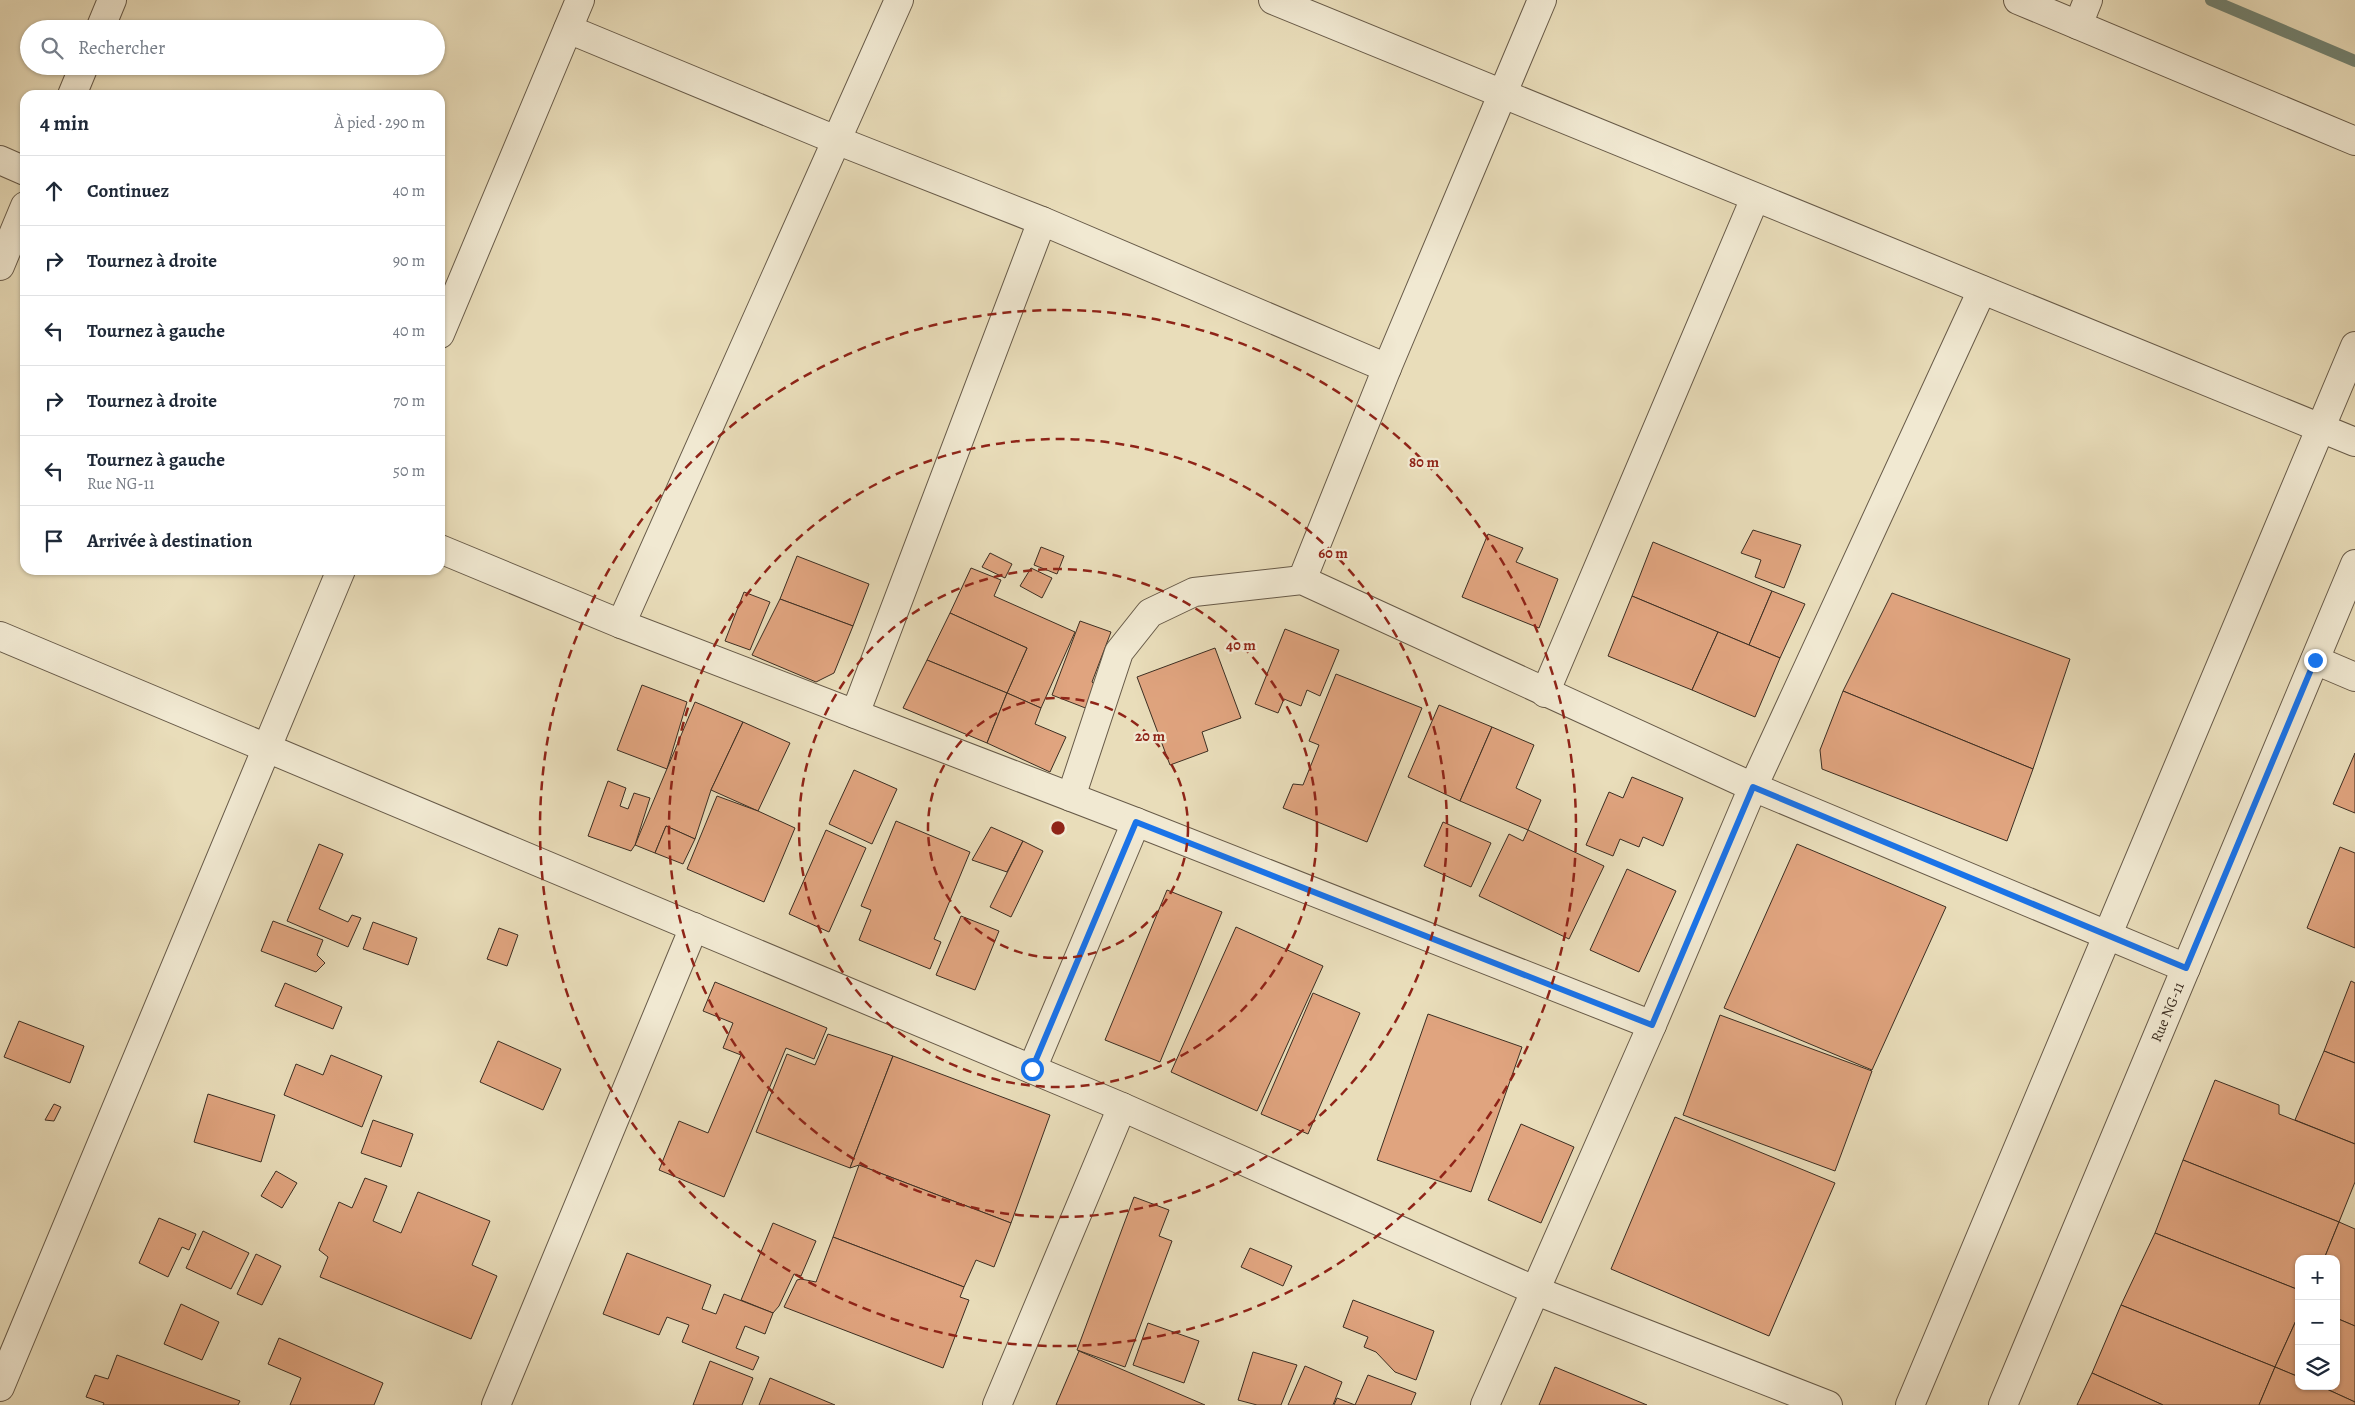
<!DOCTYPE html>
<html lang="fr">
<meta charset="utf-8">
<style>
:root{--surface:#fff;--page:#f2f2f3;--text:#1f2937;--muted:#747a83;--line:#e0e1e3}
body{margin:0;font-family:Alegreya,serif;background:var(--page);color:var(--text)}
.controls{position:absolute;right:15px;bottom:15px;display:grid;overflow:hidden;border-radius:10px;box-shadow:0 1px 4px #0004}
.controls button{width:45px;height:45px;display:grid;place-items:center;padding:0;border:0;border-bottom:1px solid var(--line);background:var(--surface);color:var(--text);font:25px sans-serif}
.stop{position:absolute;width:15px;height:15px;margin:-11px;border:4px solid #1a73e8;border-radius:50%;background:#fff}
.stop.end{background:#1a73e8;border-color:#fff;box-shadow:0 1px 5px #0008}
.list{margin:0;padding:0;list-style:none}
h2{display:flex;justify-content:space-between;align-items:center;height:65px;margin:0;padding:0 20px;font-size:21px}
h2 small{font-size:16px;font-weight:400;color:var(--muted)}
.list li{display:grid;grid-template-columns:32px 1fr auto;gap:15px;align-items:center;box-sizing:border-box;height:70px;padding:0 20px;border-top:1px solid var(--line)}
.list b{display:block;font-size:19px;white-space:nowrap}
.list p{margin:0;font-size:16px;white-space:nowrap;color:var(--muted)}
.list em{font-size:16px;font-style:normal;color:var(--muted)}
.icon{flex:none;width:28px;height:28px;fill:none;stroke:currentColor;stroke-width:2;stroke-linecap:round;stroke-linejoin:round}
.map{position:relative;flex:none;width:2355px;height:1405px;overflow:hidden}
.search{position:absolute;background:var(--surface);box-shadow:0 1px 4px #0004;left:20px;top:20px;width:425px;height:55px;display:flex;align-items:center;gap:12px;box-sizing:border-box;padding:0 18px;border-radius:28px;color:var(--muted);font-size:19px}
.panel{position:absolute;background:var(--surface);box-shadow:0 1px 4px #0004;left:20px;top:90px;width:425px;height:485px;border-radius:15px}
.map>svg:first-child{display:block}
</style>
<div class="map">
<svg width="2355" height="1405" viewBox="0 0 2355 1405">
<rect width="100%" height="100%" fill="#e9ddba"/>
<filter id="stains"><feTurbulence type="fractalNoise" baseFrequency=".004" numOctaves="4"/><feColorMatrix values="0 0 0 0 .2 0 0 0 0 .09 0 0 0 0 .02 0 0 0 .5 -.17"/></filter>
<radialGradient id="worn" r=".72"><stop offset=".6" stop-color="#630" stop-opacity="0"/><stop offset="1" stop-color="#630" stop-opacity=".3"/></radialGradient>
<g fill="none" stroke-linecap="round" stroke-linejoin="round">
<polyline stroke="#738474" stroke-width="12" points="2211,0 2355,61"/>
</g>
<g fill="#e0a47f" stroke="#3c2e22">
<polygon points="1753,530 1801,545 1784,588 1755,577 1761,560 1741,553"/>
<polygon points="1488,534 1523,548 1516,562 1558,579 1539,628 1462,597"/>
<polygon points="1653,542 1772,591 1749,645 1632,596"/>
<polygon points="1041,547 1064,556 1057,574 1034,565"/>
<polygon points="990,553 1012,564 1005,578 982,567"/>
<polygon points="797,556 869,584 853,626 780,599"/>
<polygon points="971,568 1001,580 994,596 1075,632 1041,708 1007,693 1027,648 950,613"/>
<polygon points="1031,568 1052,578 1042,598 1020,586"/>
<polygon points="1772,591 1805,604 1780,658 1749,645"/>
<polygon points="744,592 770,602 750,650 725,641"/>
<polygon points="1892,593 2070,659 2033,769 1843,691"/>
<polygon points="1632,596 1718,632 1692,690 1608,656"/>
<polygon points="780,599 853,626 834,673 816,682 752,655"/>
<polygon points="950,613 1027,648 1007,693 927,660"/>
<polygon points="1080,621 1111,632 1092,682 1097,686 1088,709 1052,695"/>
<polygon points="1285,629 1339,650 1320,696 1307,690 1301,706 1284,699 1278,713 1255,704"/>
<polygon points="1718,632 1780,658 1755,717 1692,690"/>
<polygon points="1215,648 1241,718 1202,732 1208,751 1170,765 1137,677"/>
<polygon points="927,660 1007,693 987,743 903,708"/>
<polygon points="1336,674 1422,708 1367,842 1283,808 1293,784 1303,785 1319,745 1309,741"/>
<polygon points="642,685 687,702 667,769 617,750"/>
<polygon points="1843,691 2033,769 2007,841 1822,769 1820,750"/>
<polygon points="1007,693 1041,708 1035,724 1066,737 1050,772 987,743"/>
<polygon points="695,702 743,722 711,790 695,839 666,826 655,853 635,845"/>
<polygon points="1439,705 1492,727 1460,801 1408,777"/>
<polygon points="743,722 790,743 758,811 711,790"/>
<polygon points="1492,727 1534,745 1516,788 1541,800 1528,830 1460,801"/>
<polygon points="2355,753 2355,813 2333,804"/>
<polygon points="854,770 897,789 872,844 829,824"/>
<polygon points="1632,777 1683,798 1663,846 1643,837 1639,847 1620,839 1613,856 1586,845 1609,792 1623,798"/>
<polygon points="608,781 626,788 620,806 628,809 634,793 650,798 635,845 631,851 588,836"/>
<polygon points="717,796 758,811 795,828 764,902 687,869"/>
<polygon points="896,821 970,852 934,939 941,942 930,969 859,940 871,910 861,906"/>
<polygon points="1443,822 1491,843 1471,887 1424,866"/>
<polygon points="666,826 695,839 683,864 655,853"/>
<polygon points="991,827 1023,841 1007,872 972,860"/>
<polygon points="826,830 866,848 829,932 789,914"/>
<polygon points="1528,830 1604,866 1569,939 1479,896 1509,834 1523,841"/>
<polygon points="1023,841 1043,851 1011,917 990,907"/>
<polygon points="319,844 343,854 319,909 348,922 352,915 361,918 348,947 287,921"/>
<polygon points="1797,844 1946,907 1872,1070 1724,1008"/>
<polygon points="2340,847 2355,853 2355,948 2307,928"/>
<polygon points="1627,869 1676,891 1639,972 1590,950"/>
<polygon points="1167,890 1222,912 1160,1062 1105,1040"/>
<polygon points="961,916 999,931 975,990 936,975"/>
<polygon points="273,921 323,940 317,955 325,963 316,972 261,951"/>
<polygon points="373,922 417,938 408,965 363,949"/>
<polygon points="1236,927 1323,966 1257,1111 1171,1072"/>
<polygon points="499,928 518,935 507,966 487,959"/>
<polygon points="2351,981 2355,983 2355,1063 2324,1051"/>
<polygon points="715,982 827,1028 814,1059 786,1048 724,1197 659,1170 679,1121 708,1133 741,1055 723,1048 733,1023 703,1011"/>
<polygon points="285,983 342,1007 333,1029 275,1006"/>
<polygon points="1313,993 1360,1013 1308,1134 1261,1114"/>
<polygon points="1428,1014 1522,1047 1471,1192 1377,1160"/>
<polygon points="1720,1015 1872,1071 1835,1171 1683,1115"/>
<polygon points="19,1021 84,1046 70,1083 4,1057"/>
<polygon points="828,1034 893,1056 850,1168 756,1132 787,1054 815,1065"/>
<polygon points="498,1041 561,1069 543,1110 480,1082"/>
<polygon points="2324,1051 2355,1063 2355,1144 2295,1120"/>
<polygon points="331,1055 382,1076 362,1127 284,1095 296,1064 323,1075"/>
<polygon points="893,1056 1050,1115 1011,1223 859,1165 850,1168"/>
<polygon points="2215,1080 2279,1105 2279,1114 2355,1144 2355,1182 2339,1222 2183,1160"/>
<polygon points="208,1094 275,1115 261,1162 194,1142"/>
<polygon points="54,1104 61,1107 54,1121 45,1120"/>
<polygon points="1675,1117 1835,1183 1769,1336 1611,1269"/>
<polygon points="373,1120 413,1134 401,1167 361,1153"/>
<polygon points="1521,1124 1574,1147 1541,1223 1488,1200"/>
<polygon points="2183,1160 2339,1222 2324,1259 2299,1259 2299,1290 2155,1233"/>
<polygon points="859,1165 1011,1223 994,1267 976,1260 964,1287 833,1237"/>
<polygon points="276,1171 297,1183 282,1208 261,1196"/>
<polygon points="365,1178 387,1186 373,1221 401,1233 418,1192 490,1221 472,1265 497,1276 471,1339 320,1277 328,1257 319,1250 339,1202 352,1208"/>
<polygon points="1134,1197 1169,1210 1159,1236 1172,1241 1125,1367 1077,1350"/>
<polygon points="159,1218 196,1234 189,1250 182,1247 168,1277 139,1263"/>
<polygon points="2339,1222 2355,1229 2355,1326 2336,1318 2336,1259 2324,1259"/>
<polygon points="773,1223 816,1241 801,1276 794,1274 779,1306 773,1313 741,1300"/>
<polygon points="203,1231 249,1253 231,1289 186,1268"/>
<polygon points="2155,1233 2299,1290 2299,1314 2275,1367 2121,1305"/>
<polygon points="833,1237 964,1287 960,1297 969,1300 943,1368 784,1307 797,1280 801,1279 816,1282"/>
<polygon points="1250,1248 1292,1266 1283,1286 1241,1267"/>
<polygon points="627,1253 711,1285 702,1309 716,1314 724,1294 773,1313 765,1334 745,1326 736,1348 759,1357 753,1370 682,1342 689,1325 667,1317 659,1335 603,1314"/>
<polygon points="256,1254 281,1266 262,1305 237,1294"/>
<polygon points="1353,1300 1434,1331 1416,1380 1395,1372 1376,1352 1364,1347 1368,1337 1343,1327"/>
<polygon points="181,1304 219,1322 202,1360 164,1344"/>
<polygon points="2121,1305 2275,1367 2259,1405 2163,1405 2092,1373"/>
<polygon points="2299,1314 2299,1377 2275,1367"/>
<polygon points="2336,1318 2355,1326 2355,1402 2320,1386 2336,1386"/>
<polygon points="1148,1323 1199,1341 1184,1383 1133,1365"/>
<polygon points="279,1338 383,1383 374,1405 290,1405 301,1378 268,1364"/>
<polygon points="1079,1351 1205,1405 1056,1405"/>
<polygon points="1253,1352 1297,1365 1281,1405 1257,1405 1238,1400"/>
<polygon points="117,1355 240,1401 238,1405 103,1405 104,1403 86,1397 95,1375 108,1379"/>
<polygon points="710,1361 753,1378 742,1405 693,1405"/>
<polygon points="1305,1366 1342,1382 1333,1405 1288,1405"/>
<polygon points="1555,1367 1647,1405 1539,1405"/>
<polygon points="2275,1367 2299,1377 2299,1386 2320,1386 2355,1402 2355,1405 2259,1405"/>
<polygon points="2092,1373 2163,1405 2077,1405"/>
<polygon points="1368,1375 1416,1393 1411,1405 1334,1405 1337,1398 1355,1405"/>
<polygon points="770,1378 835,1405 759,1405"/>
</g>
<g fill="none" stroke-linecap="round" stroke-linejoin="round">
<defs>
<g id="minor">
<polyline points="1273,0 2355,442"/>
<polyline points="2018,0 2355,141"/>
<polyline points="2078,25 2088,0"/>
<polyline points="100,29 112,0"/>
<polyline points="568,29 836,140 1042,221 1387,368"/>
<polyline points="72,95 84,66"/>
<polyline points="0,160 25,171"/>
<polyline points="0,266 25,206"/>
<polyline points="440,334 580,0"/>
<polyline points="440,549 621,624 1136,822 1652,1025"/>
<polyline points="1302,580 1387,368 1542,0"/>
<polyline points="621,624 899,0"/>
<polyline points="0,636 1122,1107 1534,1290 1828,1405"/>
<polyline points="2315,660 2355,677"/>
<polyline points="1545,693 1755,198"/>
<polyline points="855,714 1042,221"/>
<polyline points="1071,797 1119,652 1150,613 1194,592 1302,580 1753,787 2186,968"/>
<polyline points="1032,1069 1136,822"/>
<polyline points="0,1387 341,570"/>
<polyline points="496,1405 694,927"/>
<polyline points="997,1405 1122,1107"/>
<polyline points="1485,1405 1652,1025 1753,787 1982,290"/>
<polyline points="1910,1405 2355,346"/>
<path id="s1" d="M2003 1405 2355 564"/>
</g>
</defs>
<use href="#minor" stroke="#675a48" stroke-width="30"/>
<use href="#minor" stroke="#f1e9d2" stroke-width="28"/>
</g>
<g fill="none" stroke-linecap="round" stroke-linejoin="round">
<polyline stroke="#1a73e8" stroke-width="6" points="1032,1069 1136,822 1652,1025 1753,787 2186,968 2315,660"/>
</g>
<g fill="none" stroke="#8f2418" stroke-width="2.5" stroke-dasharray="9 6">
<circle cx="1058" cy="828" r="130"/>
<circle cx="1058" cy="828" r="259"/>
<circle cx="1058" cy="828" r="389"/>
<circle cx="1058" cy="828" r="518"/>
</g>
<g text-anchor="middle" dominant-baseline="central" stroke-width="4.5" stroke-linejoin="round" paint-order="stroke">
<g font-size="15" fill="#3c2e22" stroke="#f1e9d2">
<text stroke="none"><textPath href="#s1" startOffset="426">Rue NG-11</textPath></text>
</g>
</g>
<circle cx="1058" cy="828" r="8" fill="#8f2418" stroke="#f1e9d2" stroke-width="2.5"/>
<g font-size="15" text-anchor="middle" font-weight="bold" fill="#8f2418" stroke="#f1e9d2" stroke-width="4.5" stroke-linejoin="round" paint-order="stroke">
<text x="1424" y="467">80 m</text>
<text x="1333" y="558">60 m</text>
<text x="1241" y="650">40 m</text>
<text x="1150" y="741">20 m</text>
</g>
<rect width="100%" height="100%" filter="url(#stains)"/>
<rect width="100%" height="100%" fill="url(#worn)"/>
</svg>
<div class="controls">
<button>+</button>
<button>−</button>
<button><svg class="icon" aria-label="layers" viewBox="0 0 24 24"><path d="M12 4l9 5-9 5-9-5zM3 14l9 5 9-5"/></svg></button>
</div>
<div class="stop" style="left:1032px;top:1069px"></div>
<div class="stop end" style="left:2315px;top:660px"></div>
<div class="search"><svg class="icon" aria-label="search" viewBox="0 0 24 24"><circle cx="10" cy="10" r="6"/><path d="M15 15l6 6"/></svg>Rechercher</div>
<section class="panel">
<h2>4 min<small>À pied · 290 m</small></h2>
<ul class="list">
<li><svg class="icon" aria-label="ahead" viewBox="0 0 24 24"><path d="M12 20V5M6 11l6-6 6 6"/></svg><div><b>Continuez</b></div><em>40 m</em></li>
<li><svg class="icon" aria-label="right" viewBox="0 0 24 24"><path d="M7 20v-9h11M14 6l5 5-5 5"/></svg><div><b>Tournez à droite</b></div><em>90 m</em></li>
<li><svg class="icon" aria-label="left" viewBox="0 0 24 24"><path d="M17 20v-9H6M10 6l-5 5 5 5"/></svg><div><b>Tournez à gauche</b></div><em>40 m</em></li>
<li><svg class="icon" aria-label="right" viewBox="0 0 24 24"><path d="M7 20v-9h11M14 6l5 5-5 5"/></svg><div><b>Tournez à droite</b></div><em>70 m</em></li>
<li><svg class="icon" aria-label="left" viewBox="0 0 24 24"><path d="M17 20v-9H6M10 6l-5 5 5 5"/></svg><div><b>Tournez à gauche</b><p>Rue NG-11</p></div><em>50 m</em></li>
<li><svg class="icon" aria-label="arrive" viewBox="0 0 24 24"><path d="M6 21V4h12l-3 4 3 4H6"/></svg><div><b>Arrivée à destination</b></div></li>
</ul>
</section>
</div>
